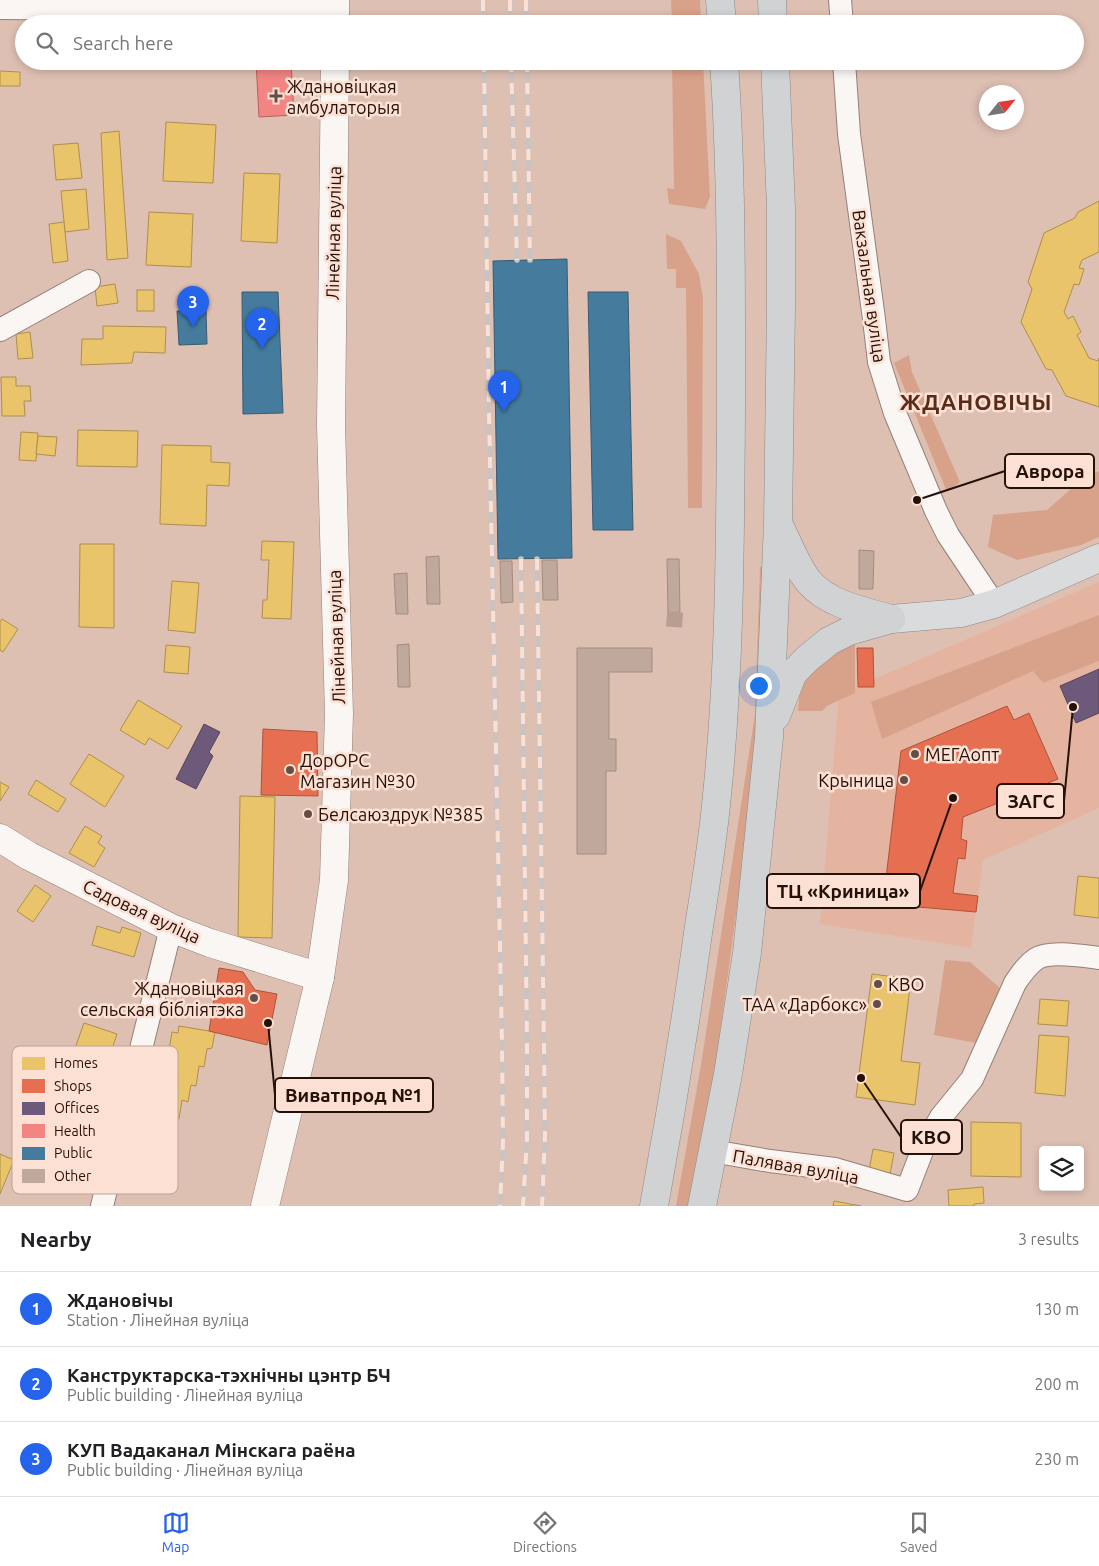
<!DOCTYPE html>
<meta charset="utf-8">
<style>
:root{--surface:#fff;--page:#f2f2f2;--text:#202124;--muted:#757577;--line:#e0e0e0;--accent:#2563eb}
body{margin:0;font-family:Ubuntu,sans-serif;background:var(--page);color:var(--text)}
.controls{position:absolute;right:15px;bottom:15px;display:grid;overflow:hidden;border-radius:5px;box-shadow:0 2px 8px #0003}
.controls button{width:45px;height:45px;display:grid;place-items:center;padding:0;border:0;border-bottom:1px solid var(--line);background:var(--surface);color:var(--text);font:25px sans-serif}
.compass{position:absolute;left:979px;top:85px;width:45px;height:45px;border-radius:50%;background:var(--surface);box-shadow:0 2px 8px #0003;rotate:60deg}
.you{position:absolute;left:758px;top:685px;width:18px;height:18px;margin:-12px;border:4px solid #fff;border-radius:50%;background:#1a73e8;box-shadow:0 0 0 8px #1a73e833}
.badge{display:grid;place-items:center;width:32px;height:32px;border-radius:50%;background:var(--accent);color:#fff;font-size:16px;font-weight:700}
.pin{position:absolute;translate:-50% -41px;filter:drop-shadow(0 1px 2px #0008)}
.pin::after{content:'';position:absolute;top:26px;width:18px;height:15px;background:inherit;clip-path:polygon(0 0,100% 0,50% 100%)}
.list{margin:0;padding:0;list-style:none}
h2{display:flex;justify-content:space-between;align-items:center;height:65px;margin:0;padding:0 20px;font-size:21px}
h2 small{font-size:16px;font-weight:400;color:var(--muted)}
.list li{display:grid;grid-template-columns:32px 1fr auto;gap:15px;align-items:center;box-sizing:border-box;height:75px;padding:0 20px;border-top:1px solid var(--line)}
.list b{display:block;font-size:19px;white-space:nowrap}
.list p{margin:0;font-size:16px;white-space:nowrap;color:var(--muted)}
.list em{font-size:16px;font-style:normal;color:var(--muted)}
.icon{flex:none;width:28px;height:28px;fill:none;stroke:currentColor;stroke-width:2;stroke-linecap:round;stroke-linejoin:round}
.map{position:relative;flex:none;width:1099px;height:1206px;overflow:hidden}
.search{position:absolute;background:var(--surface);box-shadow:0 2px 8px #0003;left:15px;right:15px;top:15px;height:55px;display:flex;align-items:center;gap:12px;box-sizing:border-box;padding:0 18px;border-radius:28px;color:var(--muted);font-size:19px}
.sheet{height:290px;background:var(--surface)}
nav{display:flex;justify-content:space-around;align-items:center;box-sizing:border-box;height:70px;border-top:1px solid var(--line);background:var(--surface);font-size:14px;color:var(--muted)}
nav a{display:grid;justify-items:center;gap:2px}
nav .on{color:var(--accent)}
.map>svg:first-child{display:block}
</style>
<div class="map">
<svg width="1099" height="1206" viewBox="0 0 1099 1206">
<rect width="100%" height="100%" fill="#dec0b3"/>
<polygon fill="#e4b4a0" points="1099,582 1099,808 983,860 971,948 820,924 839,694"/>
<g fill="#d8a18a">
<polygon points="671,0 700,0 701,24 672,24"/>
<polygon points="672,61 703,61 710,197 705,209 669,204 667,188 674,189"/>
<polygon points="666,234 681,241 699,274 703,298 702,508 688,508 686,288 676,288 676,269 667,269"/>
<polygon points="909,355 912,372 960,482 947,492 894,363"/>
<polygon points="1099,471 1099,537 1081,545 1017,560 988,547 993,515 1047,510 1082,479"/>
<polygon points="760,567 770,567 765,702 715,1069 688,1206 676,1206 701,1065 755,714"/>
<polygon points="1099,615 1099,661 1043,683 1033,671 882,739 871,702"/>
<polygon points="855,640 855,693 827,706 822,711 798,711 800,688 809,669"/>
<polygon points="945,960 970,962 1001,989 976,1043 934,1035"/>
</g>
<g fill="#e9c46a" stroke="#ae8e4d">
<polygon points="0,71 20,72 20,86 0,86"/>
<polygon points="166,122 216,125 213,183 163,181"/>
<polygon points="119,131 128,258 107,260 101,133"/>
<polygon points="78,143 82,178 56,180 53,145"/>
<polygon points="244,173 280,174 277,243 241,241"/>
<polygon points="86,189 89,229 65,232 61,191"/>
<polygon points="1099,201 1099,252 1082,260 1079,268 1084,269 1079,285 1074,284 1064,312 1068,319 1073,316 1081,332 1077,335 1089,358 1098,361 1099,358 1099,407 1066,396 1052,370 1046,369 1021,322 1032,289 1028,282 1044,233 1075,218 1078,212"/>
<polygon points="149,212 193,214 191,267 146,265"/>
<polygon points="64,222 68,261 53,263 49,224"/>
<polygon points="115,284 118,303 97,306 95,287"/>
<rect x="137" y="290" width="17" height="21"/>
<polygon points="103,326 166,327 165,353 134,352 132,363 81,365 82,339 103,339"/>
<polygon points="30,332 33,358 18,359 16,334"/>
<polygon points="1,377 16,377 16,386 30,386 31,401 24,401 25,416 2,416"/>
<polygon points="78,430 138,431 137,467 77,466"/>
<polygon points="21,432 38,433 36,461 19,460"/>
<polygon points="38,436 57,437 55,456 36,454"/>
<polygon points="162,445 211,446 211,462 230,463 229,486 207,485 206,526 160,524"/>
<polygon points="262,541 294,542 291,619 262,618 263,600 267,600 269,560 261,560"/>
<polygon points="80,544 114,544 114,628 79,627"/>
<polygon points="172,581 199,583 195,633 168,630"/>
<polygon points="2,619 18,629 3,652 0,650 0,622"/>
<polygon points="166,645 190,647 188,674 164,672"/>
<polygon points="138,700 182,726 168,749 149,738 145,745 120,730"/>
<polygon points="89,754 124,776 105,807 70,784"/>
<polygon points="36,780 66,799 58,812 28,794"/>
<polygon points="0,782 9,787 0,801"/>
<polygon points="240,796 275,797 272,938 238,937"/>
<polygon points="85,826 102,836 98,843 105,848 94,867 69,853"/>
<polygon points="1078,876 1099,878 1099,918 1074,915"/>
<polygon points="35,885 51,896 33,922 17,911"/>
<polygon points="97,926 120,933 122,927 141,933 134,957 92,945"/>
<polygon points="872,974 911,979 901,1061 920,1063 915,1105 856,1097"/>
<polygon points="1040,999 1069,1001 1067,1026 1038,1024"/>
<polygon points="84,1023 117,1034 111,1052 102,1049 98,1059 74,1051"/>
<polygon points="179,1026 215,1032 212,1048 207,1049 204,1067 199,1066 196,1086 191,1085 188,1102 182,1100 179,1119 175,1118 172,1137 165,1136 162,1153 128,1147 129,1137 132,1137 134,1121 138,1120 141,1102 146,1103 149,1082 152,1083 155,1064 162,1065 164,1050 169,1050 172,1032 178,1033"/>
<polygon points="1039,1035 1069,1037 1065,1096 1035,1093"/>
<polygon points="971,1122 1021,1123 1021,1177 971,1176"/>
<polygon points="873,1149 894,1153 890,1174 869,1171"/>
<polygon points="0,1154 14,1160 0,1194"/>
<polygon points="983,1187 984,1203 974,1204 974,1206 949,1206 948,1190"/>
<polygon points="834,1201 861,1206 833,1206"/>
</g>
<g fill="#e76f51" stroke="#ac533b">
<polygon points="857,648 873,648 874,687 858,687"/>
<polygon points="1007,706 1014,720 1029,713 1058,779 963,817 961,839 967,841 965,859 958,858 953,893 978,896 976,912 883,904 901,751"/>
<polygon points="263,729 317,732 318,796 261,795"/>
<polygon points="219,968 243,972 255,990 277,994 267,1045 209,1031"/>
</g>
<g fill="#6d597a" stroke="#574358">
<polygon points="1099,669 1099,713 1076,723 1060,686"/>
<polygon points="204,724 220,732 209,752 213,756 196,789 176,779"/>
</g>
<polygon fill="#f28482" stroke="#b4625d" points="256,61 291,61 294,115 259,117"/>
<g fill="#457b9d" stroke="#3b5b70">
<polygon points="567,259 572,558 498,559 493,261"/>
<polygon points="242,292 278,292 283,413 243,414"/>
<polygon points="588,292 628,292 633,530 593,530"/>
<polygon points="206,310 207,344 179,345 177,311"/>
</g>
<g fill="#bfa99c" stroke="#a28c7f">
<polygon points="859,550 874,551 873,589 859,589"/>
<polygon points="439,556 440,604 427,604 426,557"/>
<polygon points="667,559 679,559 680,612 668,613"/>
<polygon points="542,560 557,560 558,600 543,600"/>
<polygon points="500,561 512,561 513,602 501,603"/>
<polygon points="407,573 408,614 396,614 394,574"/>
<polygon points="409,644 410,687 398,687 397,645"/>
<polygon points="577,648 652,648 652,672 609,672 609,739 616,739 616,771 606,771 606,854 577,854"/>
</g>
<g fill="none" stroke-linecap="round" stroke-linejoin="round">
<polyline stroke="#b99d91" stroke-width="16" stroke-dasharray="16 8" stroke-linecap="butt" points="674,627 675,612"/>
<defs>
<g id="minor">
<polyline points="840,0 842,24"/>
<polyline points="0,8 335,11"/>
<polyline points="844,61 849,134 874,319 879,362 895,413 936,511 948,535 994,604"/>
<polyline points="0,330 89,281"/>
<path d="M712 1151 770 1161 835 1169 907 1190 924 1146 941 1117 972 1079 1015 983C1021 974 1027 965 1036 959 1049 950 1083 956 1099 958"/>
<polyline points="102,1206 171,928"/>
</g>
<g id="tertiary">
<polyline points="335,24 335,0"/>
<polyline points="0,838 29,856 171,928 210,943 320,977"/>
<polyline points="265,1206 320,977 334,880 339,714 331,425 335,61"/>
</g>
<polyline id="primary" points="891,619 961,613 994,604 1099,558"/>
<g id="trunk">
<polyline points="720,0 722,24"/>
<polyline points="772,0 773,24"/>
<path d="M779 525C787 541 798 570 810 583 830 605 864 611 891 619"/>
<polyline points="776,716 793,673 808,658 829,641 849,631 891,619"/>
<path d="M654 1206C671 1113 686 1020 699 926 706 883 713 839 717 795 730 668 730 541 731 414 731 296 732 179 724 61"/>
<polyline points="702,1206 728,1074 747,953 769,737 778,523 781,306 781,208 775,61"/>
</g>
</defs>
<use href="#minor" stroke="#957f75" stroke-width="24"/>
<use href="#tertiary" stroke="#957f75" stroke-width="29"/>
<use href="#primary" stroke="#8d8885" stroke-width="29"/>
<use href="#trunk" stroke="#8d8885" stroke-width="29"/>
<use href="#minor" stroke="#faf6f4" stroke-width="22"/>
<use href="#tertiary" stroke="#faf6f4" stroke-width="28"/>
<use href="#primary" stroke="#dadbdc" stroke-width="28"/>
<use href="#trunk" stroke="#d0d2d4" stroke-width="28"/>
<defs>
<g id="rail">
<polyline points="483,0 483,24"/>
<polyline points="510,0 510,24"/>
<polyline points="526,0 526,24"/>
<polyline points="484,61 489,412 502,1044 503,1142 500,1206"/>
<polyline points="511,61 517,260"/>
<polyline points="527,61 530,260"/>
<polyline points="521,559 527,1045 527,1138 523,1206"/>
<polyline points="537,559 544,1047 545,1136 542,1206"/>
</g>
</defs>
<use href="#rail" stroke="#ccc3c0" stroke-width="5.5"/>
<use href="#rail" stroke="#fde0d4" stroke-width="4" stroke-dasharray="11" stroke-linecap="butt"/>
</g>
<g fill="#654e44" stroke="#fde0d4" stroke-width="2">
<path d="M273.5 88.5h5v5h5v5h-5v5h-5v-5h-5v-5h5z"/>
<circle cx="915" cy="754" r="5"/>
<circle cx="290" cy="770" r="5"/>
<circle cx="904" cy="780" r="5"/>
<circle cx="308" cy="814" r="5"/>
<circle cx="878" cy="984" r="5"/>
<circle cx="254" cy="998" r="5"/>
<circle cx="877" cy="1004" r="5"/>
</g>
<g text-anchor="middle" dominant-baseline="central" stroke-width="5" stroke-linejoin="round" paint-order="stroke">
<g font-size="18" fill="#241108" stroke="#fde0d4" text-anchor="start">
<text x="287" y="86">Ждановіцкая<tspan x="287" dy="21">амбулаторыя</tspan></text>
<text x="925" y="754">МЕГАопт</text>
<text x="300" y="760">ДорОРС<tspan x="300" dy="21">Магазин №30</tspan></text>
<text x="894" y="780" text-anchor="end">Крыница</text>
<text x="318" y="814">Белсаюздрук №385</text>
<text x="888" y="984">КВО</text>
<text x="244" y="988" text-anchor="end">Ждановіцкая<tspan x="244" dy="21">сельская бібліятэка</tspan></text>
<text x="867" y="1004" text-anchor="end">ТАА «Дарбокс»</text>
</g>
<g font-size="18" fill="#241108" stroke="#fde0d4">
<text transform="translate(333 233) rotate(-89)">Лінейная вуліца</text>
<text transform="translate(870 286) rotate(82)">Вакзальная вуліца</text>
<text transform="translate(336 637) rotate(-92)">Лінейная вуліца</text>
<text transform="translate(142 911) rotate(25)">Садовая вуліца</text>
<text transform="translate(796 1166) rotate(10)">Палявая вуліца</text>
</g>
<g font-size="22" font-weight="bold" letter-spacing="1" fill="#592c19" stroke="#fde0d4">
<text x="976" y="401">ЖДАНОВІЧЫ</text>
</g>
</g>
<rect x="12" y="1046" width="166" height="148" rx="8" fill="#fde0d4" stroke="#bca297" stroke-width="1"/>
<rect x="22" y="1057" width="23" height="13" fill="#e9c46a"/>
<rect x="22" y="1079" width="23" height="14" fill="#e76f51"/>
<rect x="22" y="1102" width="23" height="13" fill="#6d597a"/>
<rect x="22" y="1124" width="23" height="14" fill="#f28482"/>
<rect x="22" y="1147" width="23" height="13" fill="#457b9d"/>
<rect x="22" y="1169" width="23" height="14" fill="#bfa99c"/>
<g font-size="14" fill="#241108">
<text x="54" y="1068">Homes</text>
<text x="54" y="1091">Shops</text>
<text x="54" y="1113">Offices</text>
<text x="54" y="1136">Health</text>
<text x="54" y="1158">Public</text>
<text x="54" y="1181">Other</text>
</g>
<path fill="none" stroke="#241108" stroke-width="2" d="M917 500L1005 471M1073 707L1064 801M953 798L920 891M268 1023L275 1095M861 1078L901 1137"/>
<g fill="#241108" stroke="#fde0d4" stroke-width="2">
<circle cx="917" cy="500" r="5"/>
<circle cx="1073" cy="707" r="5"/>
<circle cx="953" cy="798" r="5"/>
<circle cx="268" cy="1023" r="5"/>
<circle cx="861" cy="1078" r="5"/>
</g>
<g fill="#fde0d4" stroke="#241108" stroke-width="2">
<rect x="1005" y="454" width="89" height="34" rx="5"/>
<rect x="997" y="784" width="67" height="34" rx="5"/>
<rect x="767" y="874" width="153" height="34" rx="5"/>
<rect x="275" y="1078" width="158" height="34" rx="5"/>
<rect x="901" y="1120" width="61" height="34" rx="5"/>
</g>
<g font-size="19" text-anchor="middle" font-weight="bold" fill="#241108">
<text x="1050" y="478">Аврора</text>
<text x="1031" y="808">ЗАГС</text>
<text x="843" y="898">ТЦ «Криница»</text>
<text x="354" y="1102">Виватпрод №1</text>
<text x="931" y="1144">KBО</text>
</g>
</svg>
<div class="controls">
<button><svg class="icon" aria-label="layers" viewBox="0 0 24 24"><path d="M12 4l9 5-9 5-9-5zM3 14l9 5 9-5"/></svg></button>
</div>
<svg class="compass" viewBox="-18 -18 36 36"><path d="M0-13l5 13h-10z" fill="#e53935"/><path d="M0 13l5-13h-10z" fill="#757577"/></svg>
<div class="you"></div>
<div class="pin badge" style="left:504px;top:412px">1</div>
<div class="pin badge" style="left:262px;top:349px">2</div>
<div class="pin badge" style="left:193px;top:327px">3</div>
<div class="search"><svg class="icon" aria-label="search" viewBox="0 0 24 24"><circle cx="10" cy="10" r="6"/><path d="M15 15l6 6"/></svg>Search here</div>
</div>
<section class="sheet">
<h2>Nearby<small>3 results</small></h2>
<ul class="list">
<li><span class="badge">1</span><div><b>Ждановічы</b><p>Station · Лінейная вуліца</p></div><em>130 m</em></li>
<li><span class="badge">2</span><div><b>Канструктарска-тэхнічны цэнтр БЧ</b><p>Public building · Лінейная вуліца</p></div><em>200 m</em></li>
<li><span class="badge">3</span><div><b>КУП Вадаканал Мінскага раёна</b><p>Public building · Лінейная вуліца</p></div><em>230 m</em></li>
</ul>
</section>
<nav>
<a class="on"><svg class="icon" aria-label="map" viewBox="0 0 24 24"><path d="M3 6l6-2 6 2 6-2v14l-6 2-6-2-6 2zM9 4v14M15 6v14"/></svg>Map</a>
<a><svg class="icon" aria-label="directions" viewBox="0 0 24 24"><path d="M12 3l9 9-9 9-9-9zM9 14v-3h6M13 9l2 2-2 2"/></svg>Directions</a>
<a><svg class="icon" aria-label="saved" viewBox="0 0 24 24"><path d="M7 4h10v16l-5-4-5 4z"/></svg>Saved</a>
</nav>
